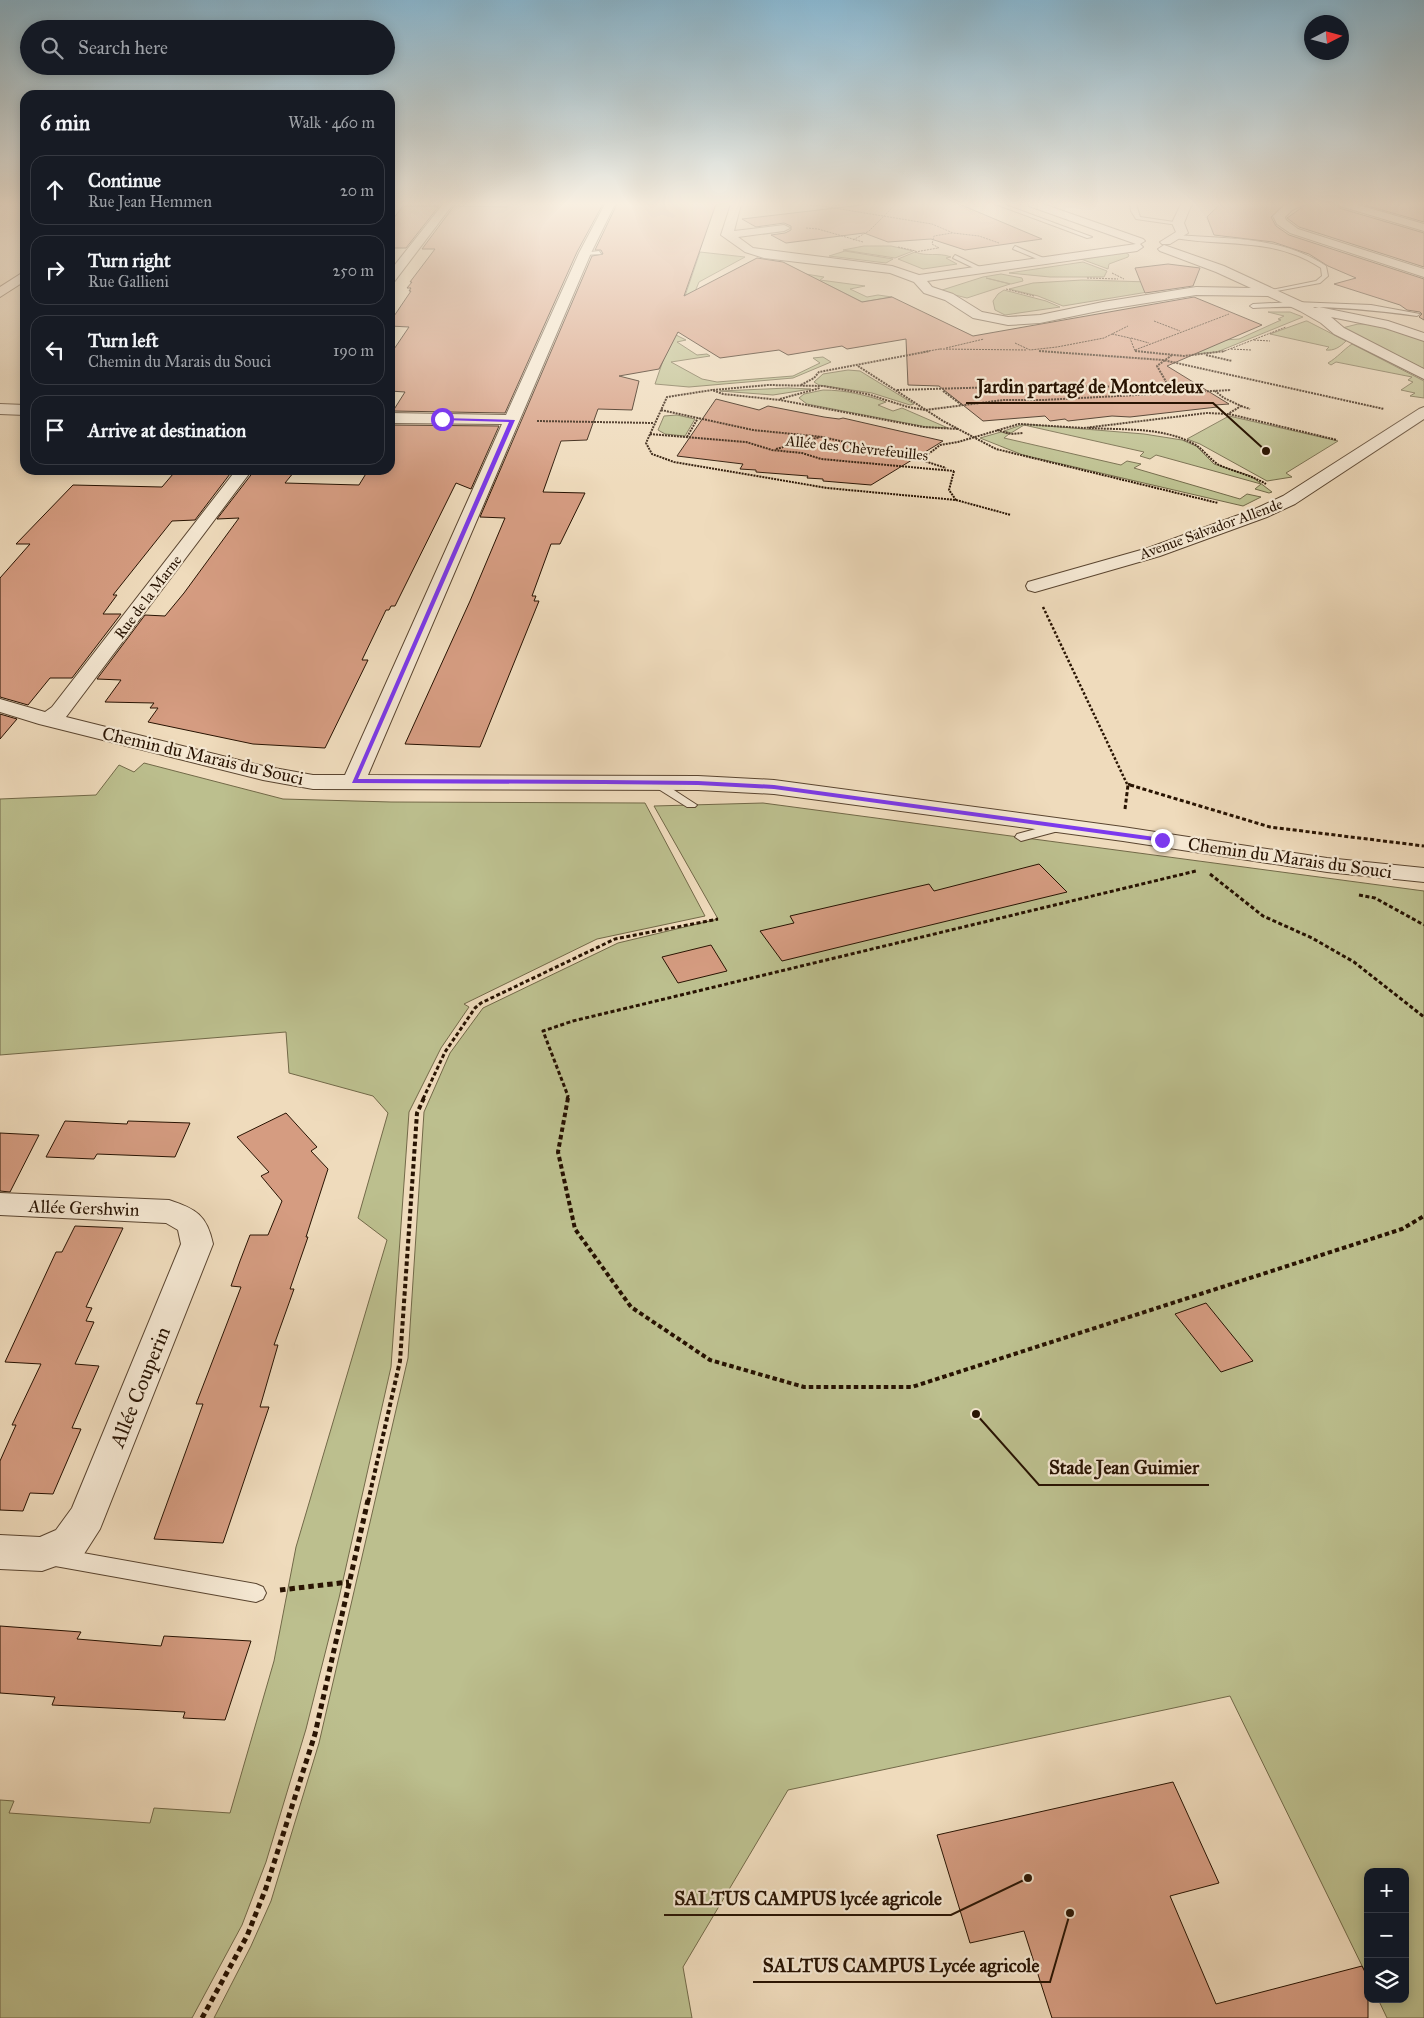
<!DOCTYPE html>
<meta charset="utf-8">
<style>
:root{--surface:#171b24;--page:#20242c;--text:#f1f3f6;--muted:#9ea1a6;--line:#363941}
body{margin:0;font-family:"IM FELL Great Primer",serif;background:var(--page);color:var(--text)}
.controls{position:absolute;right:15px;bottom:15px;display:grid;overflow:hidden;border-radius:10px;box-shadow:0 2px 12px #0003}
.controls button{width:45px;height:45px;display:grid;place-items:center;padding:0;border:0;border-bottom:1px solid var(--line);background:var(--surface);color:var(--text);font:25px sans-serif}
.compass{position:absolute;left:1304px;top:15px;width:45px;height:45px;border-radius:50%;background:var(--surface);box-shadow:0 2px 12px #0003;rotate:84deg}
.stop{position:absolute;width:15px;height:15px;margin:-11px;border:4px solid #7c3aed;border-radius:50%;background:#fff}
.stop.end{background:#7c3aed;border-color:#fff;box-shadow:0 1px 5px #0008}
.list{margin:0;padding:0;list-style:none}
h2{display:flex;justify-content:space-between;align-items:center;height:65px;margin:0;padding:0 20px;font-size:21px}
h2 small{font-size:16px;font-weight:400;color:var(--muted)}
.list li{display:grid;grid-template-columns:32px 1fr auto;gap:15px;align-items:center;box-sizing:border-box;height:70px;margin:0 10px 10px;padding:0 10px;border:1px solid var(--line);border-radius:15px}
.list b{display:block;font-size:19px;white-space:nowrap}
.list p{margin:0;font-size:16px;white-space:nowrap;color:var(--muted)}
.list em{font-size:16px;font-style:normal;color:var(--muted)}
.icon{flex:none;width:28px;height:28px;fill:none;stroke:currentColor;stroke-width:2;stroke-linecap:round;stroke-linejoin:round}
.map{position:relative;flex:none;width:1424px;height:2018px;overflow:hidden}
.search{position:absolute;background:var(--surface);box-shadow:0 2px 12px #0003;left:20px;top:20px;width:375px;height:55px;display:flex;align-items:center;gap:12px;box-sizing:border-box;padding:0 18px;border-radius:28px;color:var(--muted);font-size:19px}
.panel{position:absolute;background:var(--surface);box-shadow:0 2px 12px #0003;left:20px;top:90px;width:375px;height:385px;border-radius:15px}
.map>svg:first-child{display:block}
</style>
<div class="map">
<svg width="1424" height="2018" viewBox="0 0 1424 2018">
<rect width="100%" height="100%" fill="#efdbbc"/>
<filter id="stains"><feTurbulence type="fractalNoise" baseFrequency=".004" numOctaves="4"/><feColorMatrix values="0 0 0 0 .2 0 0 0 0 .09 0 0 0 0 .02 0 0 0 .5 -.17"/></filter>
<radialGradient id="worn" r=".72"><stop offset=".6" stop-color="#630" stop-opacity="0"/><stop offset="1" stop-color="#630" stop-opacity=".3"/></radialGradient>
<g fill="#bcbf8e" stroke="#726948">
<polygon points="864,246 891,246 913,251 895,258 843,250"/>
<polygon points="845,251 893,259 886,263 829,256"/>
<polygon points="700,252 745,257 699,282 683,321 706,322 676,333 676,335 686,340 677,342 697,355 707,354 710,356 671,362 702,379 717,382 793,376 820,363 813,358 823,357 831,362 793,378 689,387 655,384"/>
<path d="M915 252C927 257 938 252 951 257L946 258 957 264 923 269 898 259Z"/>
<polygon points="1125,252 1129,255 1128,257 1109,264 1108,269 1081,259"/>
<polygon points="1083,262 1107,271 1104,277 1050,277 1009,273"/>
<polygon points="787,271 824,277 820,280 865,286 850,289 867,297 878,295 892,297 862,302 816,279"/>
<polygon points="1001,274 1022,278 1023,281 1011,284 986,278 1010,284 967,298 939,291 983,277"/>
<polygon points="1082,280 1150,282 1154,291 1063,306 1038,296 1009,289 1033,283"/>
<polygon points="1004,290 1046,301 1060,307 1005,315 995,310 993,301 998,294"/>
<polygon points="1268,312 1290,312 1303,317 1217,352 1186,355 1224,340 1239,339 1281,320 1278,319 1284,316"/>
<path d="M1306 321H1307L1346 341C1340 347 1334 351 1326 350L1329 347 1270 334Z"/>
<polygon points="1358,324 1372,324 1424,339 1424,372 1342,328"/>
<path d="M1352 344 1424 381V398L1410 396 1415 393 1401 390 1413 382 1408 380 1412 377 1336 362 1331 365 1328 363C1338 357 1343 350 1352 344Z"/>
<polygon points="848,370 860,371 914,404 910,405 872,393 819,385 814,382 823,374"/>
<polygon points="788,388 811,389 773,395 720,391"/>
<path d="M823 390C845 390 866 395 886 402L878 405 893 411 902 408 948 428 927 427 807 404 799 398 804 394Z"/>
<polygon points="677,415 695,419 685,436 665,434 658,430 664,416"/>
<polygon points="1229,416 1338,441 1286,473 1292,477 1267,481 1200,444 1187,439"/>
<polygon points="1024,424 1144,434 1182,440 1196,446 1214,464 1251,476 1272,492 1269,493 1255,489 1261,484 1156,455 1150,459 1140,456 1144,452 1024,425 1011,433 1004,431"/>
<polygon points="1001,432 1009,434 1004,438 1121,465 1127,461 1141,464 1134,468 1240,499 1247,494 1261,497 1243,506 1023,455 980,438"/>
<polygon points="144,763 283,799 391,802 645,803 705,916 597,939 464,1004 469,1007 441,1048 409,1112 391,1367 339,1598 306,1729 266,1862 242,1925 192,2018 0,2018 0,1800 14,1801 9,1813 150,1823 154,1808 230,1813 274,1661 296,1547 387,1240 358,1218 388,1113 373,1096 289,1073 286,1032 0,1055 0,799 96,795 119,765 134,772"/>
<polygon points="763,803 1424,891 1424,2018 1387,2018 1378,1999 1405,1999 1405,1872 1368,1872 1368,1978 1230,1696 788,1790 683,1967 692,2018 214,2018 251,1946 271,1901 319,1743 408,1358 424,1112 450,1053 483,1008 618,943 718,919 654,806"/>
</g>
<g fill="#d59c81" stroke="#281302">
<polygon points="508,204 603,204 577,252 505,413 393,411 405,392 390,391 390,355 409,327 390,326 390,322 411,291 409,291 411,288 407,288 412,282 410,282 435,249 422,249 454,206 507,207"/>
<polygon points="617,204 716,204 684,296 757,258 783,262 862,302 892,297 973,336 1194,297 1262,325 1167,366 1229,404 1215,405 1217,407 1130,417 1112,416 1068,421 1065,419 1050,421 1045,416 983,421 939,386 908,385 906,339 847,349 842,346 788,355 779,350 720,358 678,332 659,369 619,376 639,381 632,410 598,409 587,440 561,441 543,492 585,493 560,544 551,544 532,596 536,596 534,601 539,601 480,747 405,744 470,601 505,518 480,517 592,256 603,254 601,250 595,250"/>
<polygon points="870,204 959,204 1042,239 965,250 931,239 888,242 864,233 786,243 771,235 785,233 791,230 791,226 784,223 756,227 742,219"/>
<polygon points="1220,204 1285,204 1271,217 1276,226 1289,235 1424,279 1424,320 1419,317 1422,314 1420,312 1407,310 1400,305 1334,284 1356,278 1328,266 1309,254 1273,242 1214,235 1207,217"/>
<polygon points="1307,204 1337,204 1339,208 1424,233 1424,267 1299,227 1287,218"/>
<polygon points="1361,204 1424,204 1424,222"/>
<polygon points="403,206 439,206 406,248 390,248 390,223"/>
<polygon points="1168,264 1200,268 1193,286 1145,293 1135,268"/>
<polygon points="716,399 759,410 768,406 824,417 839,419 843,418 943,441 871,485 823,481 823,479 807,478 808,476 756,472 756,470 740,469 743,464 677,456"/>
<polygon points="390,425 499,426 471,489 456,483 395,606 391,606 389,610 386,610 362,660 368,660 325,748 253,744 148,722 158,708 150,708 154,703 105,702 121,680 97,679 145,615 165,616 184,593 239,518 217,519 254,471 294,472 285,483 359,485 367,472 390,470"/>
<polygon points="190,470 233,470 195,520 172,521 113,595 117,595 103,614 121,614 72,678 50,678 28,705 0,697 0,578 30,544 16,544 73,485 162,487 173,474 187,474"/>
<polygon points="0,714 17,719 0,739"/>
<polygon points="1039,864 1067,892 782,961 760,931 794,923 790,916 929,884 934,891"/>
<polygon points="711,945 727,971 678,983 662,957"/>
<polygon points="286,1113 317,1147 311,1151 328,1169 306,1237 308,1237 290,1289 294,1289 274,1345 278,1345 260,1407 269,1407 223,1543 154,1539 203,1404 196,1404 241,1287 231,1286 240,1261 250,1235 268,1235 282,1201 261,1176 269,1172 237,1137"/>
<polygon points="65,1121 127,1124 128,1121 190,1123 175,1157 97,1154 94,1159 46,1157"/>
<polygon points="0,1133 39,1135 10,1192 0,1191"/>
<polygon points="75,1226 123,1228 86,1307 92,1308 86,1321 94,1322 75,1364 99,1366 72,1428 81,1429 53,1494 30,1493 23,1511 0,1510 0,1461 16,1425 12,1425 41,1364 5,1362 56,1252 62,1252"/>
<polygon points="1206,1303 1253,1361 1221,1372 1175,1314"/>
<polygon points="0,1626 81,1632 77,1639 161,1646 164,1636 251,1641 225,1720 183,1718 185,1712 52,1705 55,1697 0,1693"/>
<polygon points="1173,1782 1219,1883 1170,1896 1216,2004 1362,1966 1368,1978 1368,2018 1052,2018 1024,1931 970,1943 937,1835"/>
</g>
<g fill="none" stroke-linecap="round" stroke-linejoin="round">
<defs>
<g id="service">
<polygon points="995,204 1003,204 1092,237 1087,238"/>
<polygon points="1130,204 1136,204 1140,217 1181,223 1178,225 1136,219 1131,211"/>
<path d="M1176 235C1228 239 1281 236 1326 266L1328 276 1320 283 1266 293V291L1316 281 1322 276 1321 268C1274 237 1226 247 1174 238Z"/>
<polygon points="1015,246 1046,259 1047,260 1042,261 1013,249"/>
<polygon points="599,251 601,254 585,255 582,253"/>
<polygon points="955,255 984,269 985,270 980,271 953,258"/>
<path d="M1295 302 1371 305 1420 314 1417 316C1362 308 1308 305 1253 308L1250 306 1253 304Z"/>
<polygon points="656,780 660,781 697,805 695,807 687,807 652,785 650,783 652,781"/>
<polygon points="1062,822 1066,823 1068,826 1066,829 1021,841 1015,837 1017,834"/>
<polygon points="55,1548 256,1584 263,1587 266,1593 263,1599 256,1602 55,1566 48,1563 45,1557 48,1551"/>
</g>
<g id="minor">
<polygon points="443,204 453,204 394,282 390,283 390,271"/>
<polygon points="605,204 615,204 591,253 368,775 698,776 774,780 1123,827 1327,858 1424,868 1424,882 1327,872 1123,841 774,794 698,790 313,789 263,780 39,724 0,712 0,699 45,712 52,707 236,470 252,470 66,717 263,766 313,775 345,775 502,424 390,423 390,413 506,415 579,253"/>
<polygon points="731,204 741,204 734,231 784,225 790,228 784,231 738,237 753,248 892,266 919,275 1136,244 1029,206 1028,204 1043,204 1143,239 1145,241 1140,244 1143,247 1137,251 927,281 932,287 953,294 982,312 1008,317 1040,315 1103,302 1196,287 1251,288 1216,272 1160,251 1158,249 1164,245 1224,266 1315,308 1319,307 1388,321 1424,333 1424,341 1385,328 1331,317 1344,328 1424,369 1424,379 1334,334 1321,323 1300,311 1268,296 1196,295 1103,310 1040,323 1008,325 973,318 945,300 924,293 914,282 890,273 764,258 745,252 721,235"/>
<polygon points="1181,204 1193,204 1190,208 1184,223 1188,233 1170,244 1162,244 1160,242 1176,232 1172,223"/>
<polygon points="1290,204 1305,204 1292,210 1285,217 1286,220 1298,229 1424,269 1424,277 1290,233 1277,224 1273,216 1284,206"/>
<polygon points="1339,204 1355,204 1424,224 1424,231 1340,206"/>
<polygon points="25,271 25,281 0,297 0,287"/>
<polygon points="0,404 25,405 25,415 0,414"/>
<polygon points="1424,407 1424,419 1295,504 1267,517 1160,556 1042,590 1035,592 1028,590 1026,586 1028,582 1148,548 1255,509 1283,496 1419,409"/>
<path d="M0 1193 169 1200C196 1209 207 1215 213 1244L100 1529 84 1554 56 1566 42 1571 0 1569V1535L40 1537 56 1530 72 1508 181 1244 178 1230 166 1223 0 1215Z"/>
</g>
</defs>
<use href="#service" stroke="#5a4530" stroke-width="2"/>
<use href="#minor" stroke="#5a4530" stroke-width="2"/>
<g stroke="#281302" stroke-width="1" stroke-dasharray="2 1" stroke-linecap="butt">
<polyline points="795,204 822,206 932,224 953,233 979,236 999,243"/>
<polyline points="0,206 3,204"/>
<polyline points="835,206 844,204"/>
<polyline points="806,228 818,229 863,242"/>
<polyline points="853,240 869,231 896,204"/>
<polyline points="898,247 916,251"/>
<polyline points="939,248 932,244 934,236 952,233"/>
<polyline points="915,252 938,248"/>
<polyline points="1112,273 1124,279"/>
<polyline points="1087,278 1118,279"/>
<polyline points="1006,289 1034,296"/>
<polyline points="1154,321 1180,331"/>
<polyline points="1112,334 1130,338 1135,351"/>
<polyline points="1131,338 1149,343"/>
<polyline points="1254,340 1270,341"/>
<polyline points="1015,343 1030,350 1057,347 1104,338 1128,326"/>
<polyline points="946,348 984,339"/>
<polyline points="940,349 1027,350"/>
<polyline points="1231,349 1251,350"/>
<polyline points="1135,350 1229,314"/>
<polyline points="1039,351 1055,352"/>
<polyline points="1135,351 1146,352"/>
<polyline points="923,352 940,349"/>
<polyline points="1222,352 1286,327"/>
</g>
<g stroke="#281302" stroke-width="2" stroke-dasharray="2 1" stroke-linecap="butt">
<polyline points="1039,351 1163,360 1384,409"/>
<polyline points="1135,351 1184,356 1225,351"/>
<polyline points="1172,355 1157,366 1172,392"/>
<polyline points="1206,355 1232,361"/>
<polyline points="858,366 943,421 996,449 1218,503"/>
<polyline points="801,385 814,378 819,372 930,351"/>
<polyline points="713,390 768,385 823,386 867,394 908,407 925,410 1004,400 1043,400 1231,390"/>
<polyline points="897,390 1033,386 1169,387"/>
<polyline points="943,391 962,405"/>
<polyline points="780,399 820,388"/>
<polyline points="1241,406 1250,409"/>
<polyline points="661,410 753,430 823,437 921,460 946,468"/>
<polyline points="1229,414 1337,440"/>
<polyline points="537,421 654,423"/>
<path d="M1089 428C1122 430 1162 427 1192 443 1203 448 1209 459 1219 465 1235 472 1251 475 1266 484"/>
<polyline points="997,430 1011,434 1023,433"/>
<polyline points="650,434 746,442 772,450 802,453 821,459 954,471"/>
<polyline points="687,437 698,418"/>
<polyline points="776,449 820,437"/>
<polyline points="921,460 940,445 958,442 1019,424 1084,428 1207,413 1228,414 1241,406 1224,398 1215,391"/>
<polyline points="954,471 949,490 956,500 827,488 674,462 652,454 646,443 667,397 712,390 723,394 780,400 923,427 958,429"/>
<polyline points="956,500 1011,515"/>
</g>
<g stroke="#281302" stroke-width="2.5" stroke-dasharray="2.5 2" stroke-linecap="butt">
<polyline points="1043,607 1128,786"/>
<polyline points="1128,784 1134,786"/>
</g>
<g stroke="#281302" stroke-width="3" stroke-dasharray="4 2.5" stroke-linecap="butt">
<polyline points="1130,785 1270,827 1424,846"/>
<polyline points="1125,809 1128,785"/>
<polyline points="1210,874 1263,916 1312,938 1354,962 1424,1017"/>
<polyline points="1359,895 1375,898 1424,925"/>
<polyline points="423,1099 445,1052 475,1008 481,1003 615,939 718,919"/>
<polyline points="567,1099 568,1096 543,1031 573,1021 1196,871"/>
</g>
<g stroke="#281302" stroke-width="4" stroke-dasharray="4.5 3" stroke-linecap="butt">
<polyline points="568,1098 558,1152 575,1229 631,1307 710,1360 804,1387 912,1387 1402,1229 1424,1216"/>
<polyline points="368,1502 400,1361 417,1113 424,1098"/>
</g>
<g stroke="#281302" stroke-width="5" stroke-dasharray="5.5 4" stroke-linecap="butt">
<polyline points="280,1590 349,1582"/>
<polyline points="202,2018 247,1936 266,1888 315,1734 368,1500"/>
</g>
<use href="#service" fill="#f5e8d3" fill-rule="evenodd"/>
<use href="#minor" fill="#f5e8d3" fill-rule="evenodd"/>
</g>
<linearGradient id="sky" x2="0" y2="1"><stop stop-color="#89b7d0"/><stop offset="0.42" stop-color="#f8efe1"/><stop offset="1" stop-color="#f8efe1" stop-opacity="0"/></linearGradient>
<rect width="1424" height="486" fill="url(#sky)"/>
<polygon fill="#7c3aed" points="442,418 515,420 358,779 604,780 698,781 774,785 1162,838 1165,840 1162,842 774,789 698,785 604,784 352,783 509,422 441,420"/>
<g text-anchor="middle" dominant-baseline="central" stroke-width="4.5" stroke-linejoin="round" paint-order="stroke">
<g font-size="15" fill="#281302" stroke="#f5e8d3">
<text transform="translate(857 448) rotate(6)">Allée des Chèvrefeuilles</text>
<text transform="translate(1211 529) rotate(-20)">Avenue Salvador Allende</text>
<text transform="translate(148 597) rotate(-53)">Rue de la Marne</text>
</g>
<g font-size="18" fill="#281302" stroke="#f5e8d3">
<text transform="translate(203 756) rotate(13)">Chemin du Marais du Souci</text>
<text transform="translate(1290 858) rotate(8)">Chemin du Marais du Souci</text>
<text transform="translate(84 1208) rotate(2)">Allée Gershwin</text>
</g>
<g font-size="21" fill="#281302" stroke="#f5e8d3">
<text transform="translate(140 1387) rotate(-68)">Allée Couperin</text>
</g>
</g>
<path fill="none" stroke="#281302" stroke-width="2" d="M1266 451L1213 403H966M976 1414L1039 1485H1209M1028 1878L951 1915H664M1070 1913L1050 1982H753"/>
<g fill="#281302" stroke="#f5e8d3" stroke-width="2">
<circle cx="1266" cy="451" r="5"/>
<circle cx="976" cy="1414" r="5"/>
<circle cx="1028" cy="1878" r="5"/>
<circle cx="1070" cy="1913" r="5"/>
</g>
<g font-size="19" text-anchor="middle" font-weight="bold" fill="#281302" stroke="#f5e8d3" stroke-width="4.5" stroke-linejoin="round" paint-order="stroke">
<text x="1090" y="393">Jardin partagé de Montceleux</text>
<text x="1124" y="1474">Stade Jean Guimier</text>
<text x="808" y="1905">SALTUS CAMPUS lycée agricole</text>
<text x="901" y="1972">SALTUS CAMPUS Lycée agricole</text>
</g>
<rect width="100%" height="100%" filter="url(#stains)"/>
<rect width="100%" height="100%" fill="url(#worn)"/>
</svg>
<div class="controls">
<button>+</button>
<button>−</button>
<button><svg class="icon" aria-label="layers" viewBox="0 0 24 24"><path d="M12 4l9 5-9 5-9-5zM3 14l9 5 9-5"/></svg></button>
</div>
<svg class="compass" viewBox="-18 -18 36 36"><path d="M0-13l5 13h-10z" fill="#e53935"/><path d="M0 13l5-13h-10z" fill="#9ea1a6"/></svg>
<div class="stop" style="left:442px;top:419px"></div>
<div class="stop end" style="left:1162px;top:840px"></div>
<div class="search"><svg class="icon" aria-label="search" viewBox="0 0 24 24"><circle cx="10" cy="10" r="6"/><path d="M15 15l6 6"/></svg>Search here</div>
<section class="panel">
<h2>6 min<small>Walk · 460 m</small></h2>
<ul class="list">
<li><svg class="icon" aria-label="ahead" viewBox="0 0 24 24"><path d="M12 20V5M6 11l6-6 6 6"/></svg><div><b>Continue</b><p>Rue Jean Hemmen</p></div><em>20 m</em></li>
<li><svg class="icon" aria-label="right" viewBox="0 0 24 24"><path d="M7 20v-9h11M14 6l5 5-5 5"/></svg><div><b>Turn right</b><p>Rue Gallieni</p></div><em>250 m</em></li>
<li><svg class="icon" aria-label="left" viewBox="0 0 24 24"><path d="M17 20v-9H6M10 6l-5 5 5 5"/></svg><div><b>Turn left</b><p>Chemin du Marais du Souci</p></div><em>190 m</em></li>
<li><svg class="icon" aria-label="arrive" viewBox="0 0 24 24"><path d="M6 21V4h12l-3 4 3 4H6"/></svg><div><b>Arrive at destination</b></div></li>
</ul>
</section>
</div>
